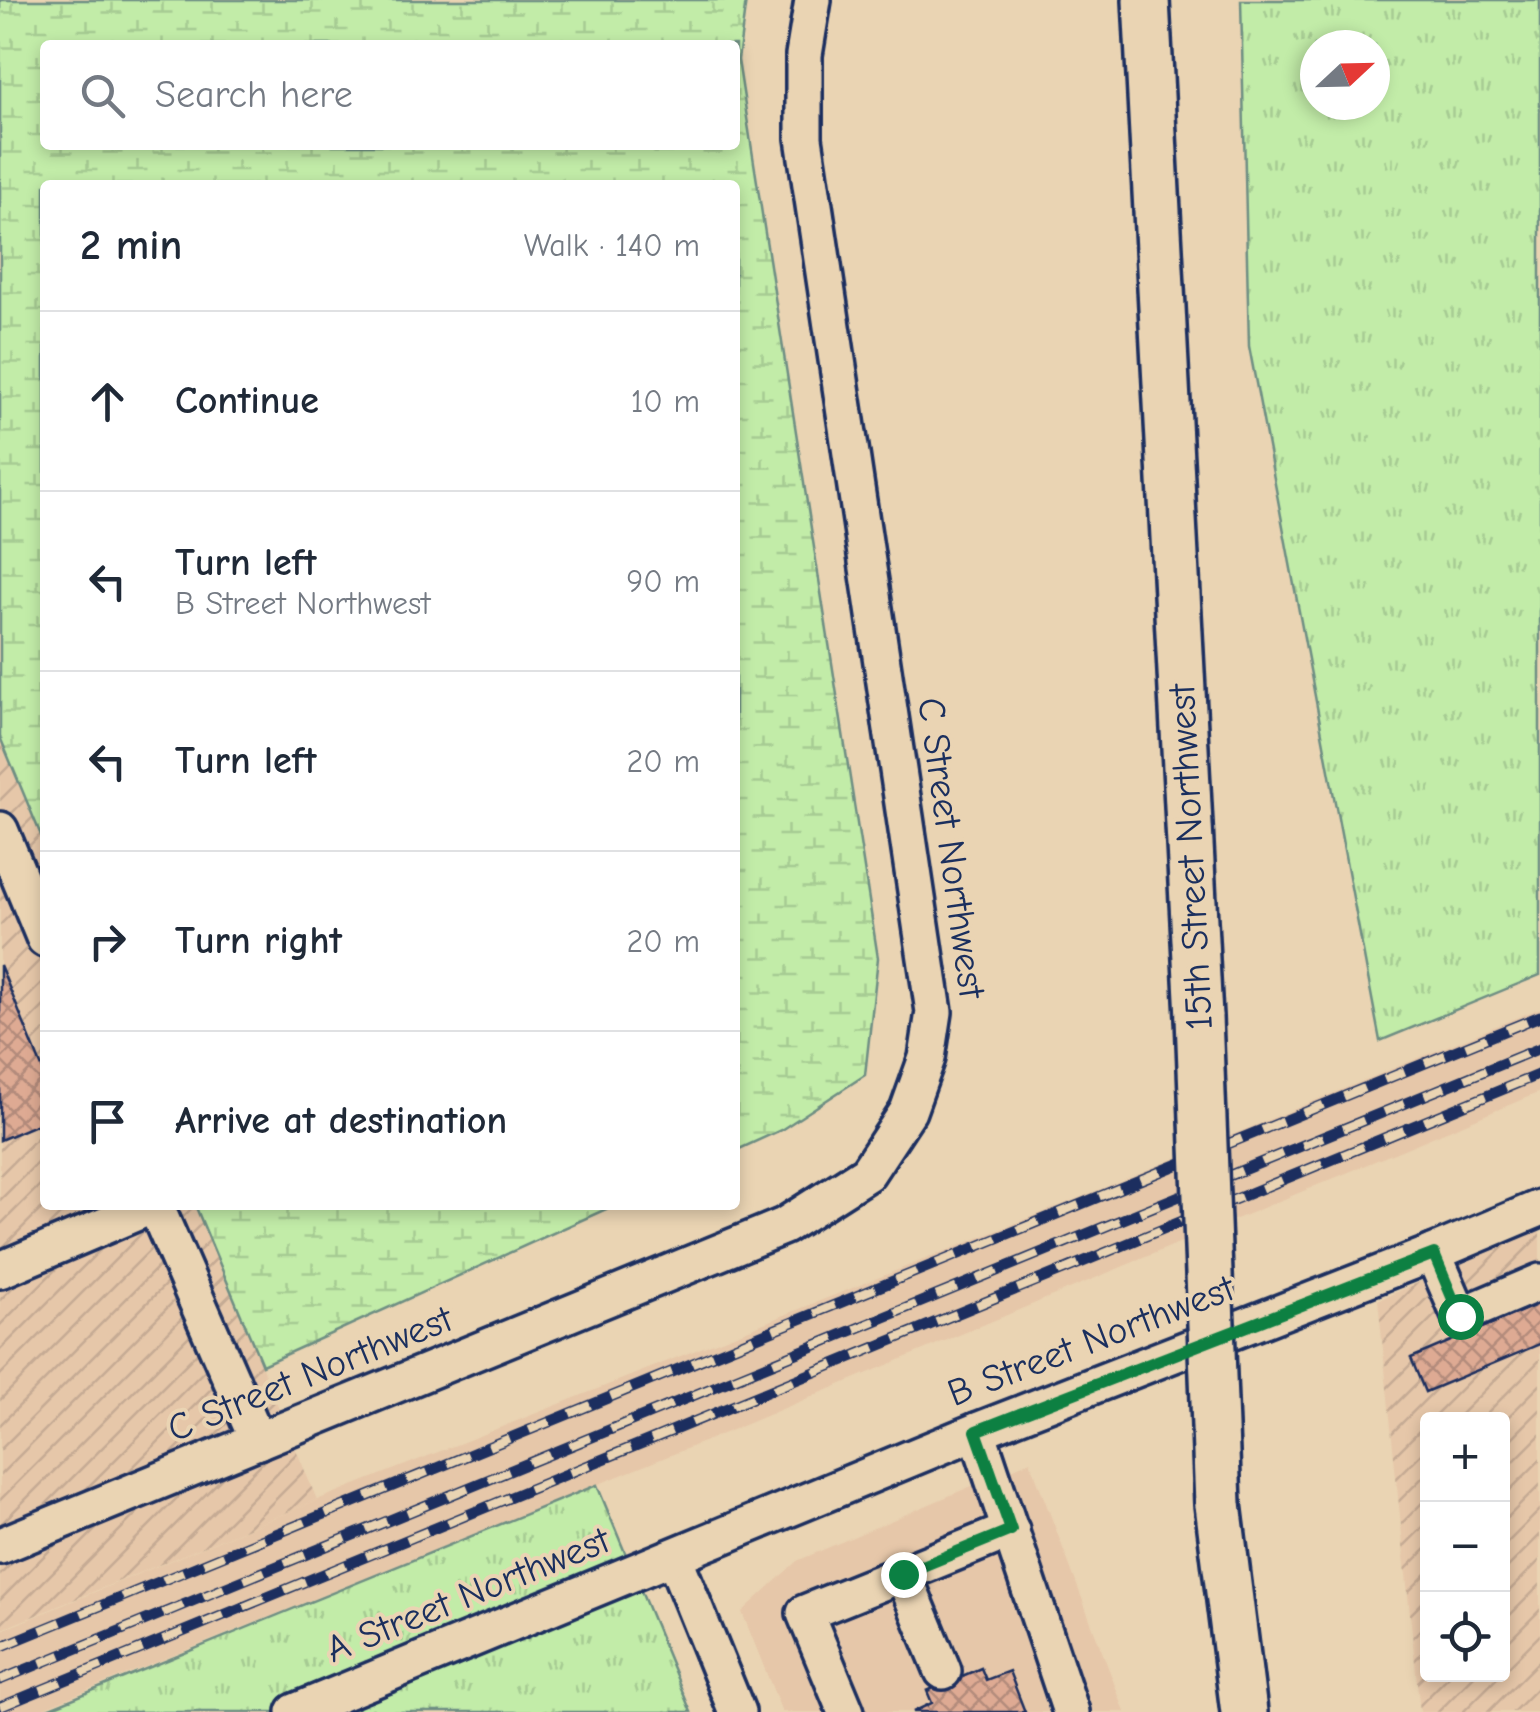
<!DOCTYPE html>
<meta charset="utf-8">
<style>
:root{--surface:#fff;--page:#f6f6f7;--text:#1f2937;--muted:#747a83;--line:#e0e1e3}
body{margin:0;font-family:"Comic Neue",sans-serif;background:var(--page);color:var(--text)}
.controls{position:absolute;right:30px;bottom:30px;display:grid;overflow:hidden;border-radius:10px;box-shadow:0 5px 15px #0003}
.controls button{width:90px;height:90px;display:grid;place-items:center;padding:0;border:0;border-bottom:2px solid var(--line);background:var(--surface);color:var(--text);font:50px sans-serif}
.compass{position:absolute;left:1300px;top:30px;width:90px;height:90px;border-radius:50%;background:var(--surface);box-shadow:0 5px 15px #0003;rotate:68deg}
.stop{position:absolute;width:30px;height:30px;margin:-22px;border:8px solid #0b8043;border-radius:50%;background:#fff}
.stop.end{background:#0b8043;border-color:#fff;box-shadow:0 2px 10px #0008}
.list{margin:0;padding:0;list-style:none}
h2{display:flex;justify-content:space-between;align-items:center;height:130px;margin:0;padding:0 40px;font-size:42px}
h2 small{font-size:32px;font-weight:400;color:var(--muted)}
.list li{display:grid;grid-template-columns:65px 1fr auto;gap:30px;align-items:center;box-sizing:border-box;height:180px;padding:0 40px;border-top:2px solid var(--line)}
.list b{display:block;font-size:38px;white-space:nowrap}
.list p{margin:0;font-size:32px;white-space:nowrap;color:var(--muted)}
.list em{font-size:32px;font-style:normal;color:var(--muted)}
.icon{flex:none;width:55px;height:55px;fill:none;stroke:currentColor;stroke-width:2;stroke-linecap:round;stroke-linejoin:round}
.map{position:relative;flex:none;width:1540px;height:1712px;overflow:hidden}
.search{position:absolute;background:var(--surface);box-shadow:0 5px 15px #0003;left:40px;top:40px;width:700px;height:110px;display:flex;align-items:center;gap:25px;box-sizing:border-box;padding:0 35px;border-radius:10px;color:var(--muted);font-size:38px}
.panel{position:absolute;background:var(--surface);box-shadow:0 5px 15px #0003;left:40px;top:180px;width:700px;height:1030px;border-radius:10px}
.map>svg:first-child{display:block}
</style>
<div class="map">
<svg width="1540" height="1712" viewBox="0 0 1540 1712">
<defs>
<pattern id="industrial-furrows" width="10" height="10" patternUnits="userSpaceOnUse" patternTransform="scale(2.5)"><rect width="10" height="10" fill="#e6c7a9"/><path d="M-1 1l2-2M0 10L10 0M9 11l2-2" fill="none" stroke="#c5ab94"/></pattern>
<pattern id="grass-tufts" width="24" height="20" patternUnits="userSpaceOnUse" patternTransform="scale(2.5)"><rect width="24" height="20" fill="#c2eca8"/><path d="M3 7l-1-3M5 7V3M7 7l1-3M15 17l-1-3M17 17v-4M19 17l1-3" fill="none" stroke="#a6cb93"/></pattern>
<pattern id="wetland-marsh" width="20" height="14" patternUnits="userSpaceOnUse" patternTransform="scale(2.5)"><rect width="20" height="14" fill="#c2eca8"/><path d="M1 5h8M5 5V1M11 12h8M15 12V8" fill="none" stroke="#a6cb93"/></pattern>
<pattern id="building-cross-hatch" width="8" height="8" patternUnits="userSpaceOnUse" patternTransform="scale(2.5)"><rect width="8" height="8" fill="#deaa93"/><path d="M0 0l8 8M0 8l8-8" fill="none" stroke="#b38b7b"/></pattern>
</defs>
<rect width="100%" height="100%" fill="#ead4b3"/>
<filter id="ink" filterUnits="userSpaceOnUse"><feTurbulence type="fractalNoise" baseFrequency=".01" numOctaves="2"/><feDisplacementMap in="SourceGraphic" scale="20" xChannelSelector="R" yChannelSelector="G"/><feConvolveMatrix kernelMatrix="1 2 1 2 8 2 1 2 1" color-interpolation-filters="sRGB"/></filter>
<g filter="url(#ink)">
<g fill="#e6c7a9">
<polygon points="1540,1008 1540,1092 708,1440 33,1712 0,1712 0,1631 317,1500 1067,1203"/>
<polygon points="1030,1461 1125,1712 782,1712 742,1612 797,1561"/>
</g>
<g fill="url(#industrial-furrows)" fill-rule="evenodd">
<polygon points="0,737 45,845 45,1205 195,1205 317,1500 0,1630"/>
<path d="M1540 1230V1712H1420L1378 1300ZM1428 1420H1502V1674H1428Z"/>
</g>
<g fill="url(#grass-tufts)" stroke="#6e8e83" stroke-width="2.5" fill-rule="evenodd">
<path d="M1241 0H1540V975L1380 1041 1249 346ZM1315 45H1375V105H1315Z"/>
<polygon points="597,1485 691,1712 40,1712"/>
</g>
<g fill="url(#wetland-marsh)" stroke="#6e8e83" stroke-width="2.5" fill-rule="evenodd">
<path d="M0 0H746L738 60 878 958 865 1075 781 1130 735 1151V185H45V845L0 737ZM45 45H735V145H45Z"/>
<polygon points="195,1205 615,1205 262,1365"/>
</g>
<g fill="url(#building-cross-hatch)" stroke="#1b2f5e" stroke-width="2.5">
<polygon points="0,965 45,1075 45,1121 0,1140"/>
<polygon points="1540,1303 1540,1344 1425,1392 1411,1358"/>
<polygon points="981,1668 986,1680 1009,1671 1025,1712 913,1712 932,1703 927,1691"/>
</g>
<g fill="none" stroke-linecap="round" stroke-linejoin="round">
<defs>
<g id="minor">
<polyline points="0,830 45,939"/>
<polyline points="155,1205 258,1441"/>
<polyline points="1433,1253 1460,1316 1540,1282"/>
<polyline points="0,1270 154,1205"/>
<polyline points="977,1431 1071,1712"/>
<polyline points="0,1546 784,1226 867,1173 908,1111 927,1058 934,1012 804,138 804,55 813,0"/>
<polyline points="674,1557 737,1712"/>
<polyline points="903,1574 943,1671"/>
<polyline points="295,1712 977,1431 1433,1253 1540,1208"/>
<polyline points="846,1712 805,1613 1011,1530"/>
</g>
<g id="major">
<polyline points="1146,0 1199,1017"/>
<polyline points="1218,1504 1244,1712"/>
</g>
</defs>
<use href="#minor" stroke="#1b2f5e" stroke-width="42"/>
<use href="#major" stroke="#1b2f5e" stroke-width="52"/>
<use href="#minor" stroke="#ead4b3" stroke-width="35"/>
<use href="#major" stroke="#ead4b3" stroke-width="45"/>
<defs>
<g id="rail">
<polyline points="0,1647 1540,1016"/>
<polyline points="0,1680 1540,1048"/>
<polyline points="0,1707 1540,1074"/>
</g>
</defs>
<use href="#rail" stroke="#1b2f5e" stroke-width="11"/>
<use href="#rail" stroke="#ead4b3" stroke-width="8" stroke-dasharray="22" stroke-linecap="butt"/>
<defs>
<polyline id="major-bridge" points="1199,1017 1218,1504"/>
</defs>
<use href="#major-bridge" stroke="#1b2f5e" stroke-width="52" stroke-linecap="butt"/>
<use href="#major-bridge" stroke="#ead4b3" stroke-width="45"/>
</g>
</g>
<g fill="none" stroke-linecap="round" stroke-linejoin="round" filter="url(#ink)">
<polyline stroke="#0b8043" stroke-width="12" points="903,1574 1011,1530 976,1431 1434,1254 1460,1316"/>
</g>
<g text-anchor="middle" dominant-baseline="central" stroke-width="8" stroke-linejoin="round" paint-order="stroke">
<g font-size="38" fill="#1b2f5e" stroke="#ead4b3">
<text transform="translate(951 848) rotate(82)">C Street Northwest</text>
<text transform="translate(1191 857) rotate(-93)">15th Street Northwest</text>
<text transform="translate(1091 1341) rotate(-21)">B Street Northwest</text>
<text transform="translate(310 1374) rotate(-22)">C Street Northwest</text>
<text transform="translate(468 1595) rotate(-22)">A Street Northwest</text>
</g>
</g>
</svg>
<div class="controls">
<button>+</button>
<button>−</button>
<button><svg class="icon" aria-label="locate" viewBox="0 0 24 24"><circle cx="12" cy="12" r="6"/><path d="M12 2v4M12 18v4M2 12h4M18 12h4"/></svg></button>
</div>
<svg class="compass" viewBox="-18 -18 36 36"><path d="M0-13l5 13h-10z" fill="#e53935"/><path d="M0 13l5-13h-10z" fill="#747a83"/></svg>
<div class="stop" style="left:1460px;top:1316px"></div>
<div class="stop end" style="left:903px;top:1574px"></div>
<div class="search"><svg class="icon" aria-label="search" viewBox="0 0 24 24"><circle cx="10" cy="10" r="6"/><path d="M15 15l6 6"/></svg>Search here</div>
<section class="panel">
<h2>2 min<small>Walk · 140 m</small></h2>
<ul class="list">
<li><svg class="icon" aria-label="ahead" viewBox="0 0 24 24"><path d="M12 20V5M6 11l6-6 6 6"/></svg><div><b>Continue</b></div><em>10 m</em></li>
<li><svg class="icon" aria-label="left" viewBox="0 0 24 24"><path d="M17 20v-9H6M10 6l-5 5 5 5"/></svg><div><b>Turn left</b><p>B Street Northwest</p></div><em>90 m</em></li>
<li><svg class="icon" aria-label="left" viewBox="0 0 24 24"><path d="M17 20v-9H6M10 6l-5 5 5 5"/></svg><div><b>Turn left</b></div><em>20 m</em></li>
<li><svg class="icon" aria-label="right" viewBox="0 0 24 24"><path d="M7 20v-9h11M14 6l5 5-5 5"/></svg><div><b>Turn right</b></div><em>20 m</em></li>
<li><svg class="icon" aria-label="arrive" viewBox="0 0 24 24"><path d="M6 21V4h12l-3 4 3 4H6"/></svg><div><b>Arrive at destination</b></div></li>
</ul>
</section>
</div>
